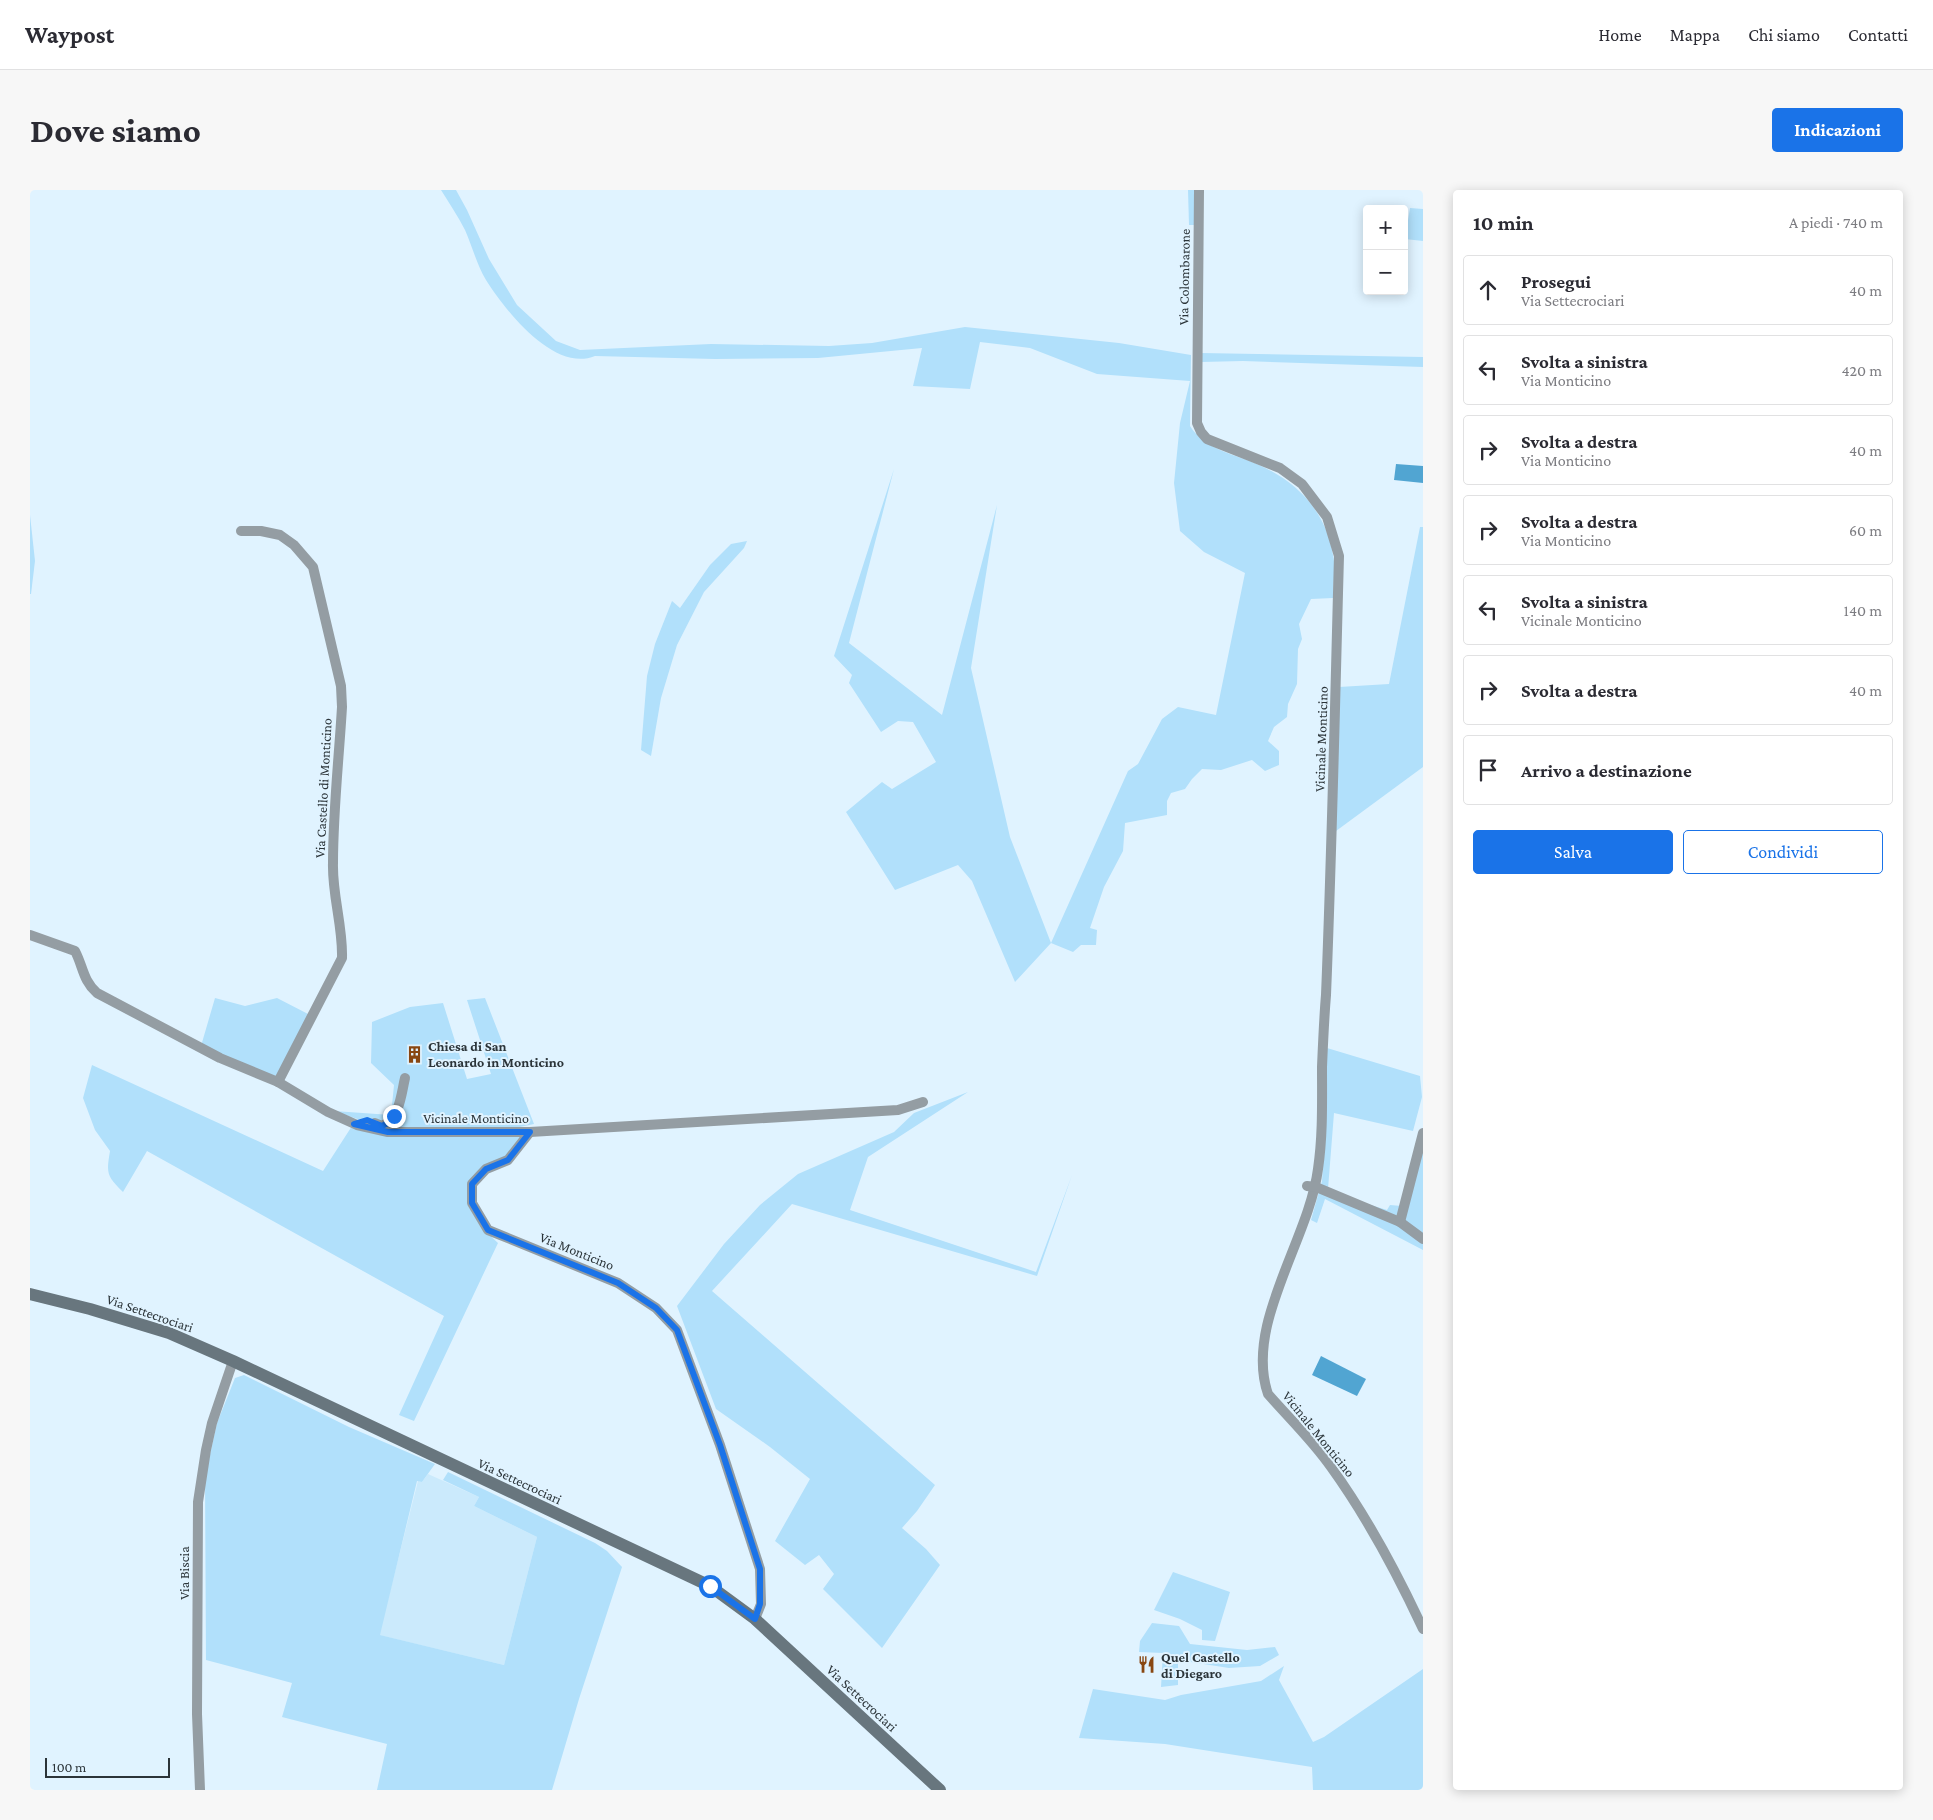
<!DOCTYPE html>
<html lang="it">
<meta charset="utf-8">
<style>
:root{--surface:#fff;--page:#f7f7f7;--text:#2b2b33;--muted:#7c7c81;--line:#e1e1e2;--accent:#1a73e8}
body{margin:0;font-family:"Crimson Pro",serif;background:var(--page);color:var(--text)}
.controls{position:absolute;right:15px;top:15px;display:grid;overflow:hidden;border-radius:5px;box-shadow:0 2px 12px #0003}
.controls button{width:45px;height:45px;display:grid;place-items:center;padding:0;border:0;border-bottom:1px solid var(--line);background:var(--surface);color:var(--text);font:25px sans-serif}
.scale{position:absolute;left:15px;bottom:12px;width:125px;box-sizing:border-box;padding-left:5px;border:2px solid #2b3439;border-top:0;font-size:14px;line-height:18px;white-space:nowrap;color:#2b3439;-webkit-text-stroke:4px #e0f3ff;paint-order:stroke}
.stop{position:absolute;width:15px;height:15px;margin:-11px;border:4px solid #1a73e8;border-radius:50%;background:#fff}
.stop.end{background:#1a73e8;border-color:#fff;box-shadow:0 1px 5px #0008}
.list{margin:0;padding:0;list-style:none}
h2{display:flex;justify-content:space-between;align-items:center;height:65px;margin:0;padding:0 20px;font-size:21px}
h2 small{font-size:16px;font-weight:400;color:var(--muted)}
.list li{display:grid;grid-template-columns:32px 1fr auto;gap:15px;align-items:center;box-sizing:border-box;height:70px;margin:0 10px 10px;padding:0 10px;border:1px solid var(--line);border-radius:5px}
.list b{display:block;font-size:19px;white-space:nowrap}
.list p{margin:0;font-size:16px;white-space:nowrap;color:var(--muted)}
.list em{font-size:16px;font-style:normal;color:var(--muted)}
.actions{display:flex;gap:10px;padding:15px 20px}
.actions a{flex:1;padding:11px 0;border:1px solid var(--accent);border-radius:5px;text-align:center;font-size:18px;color:var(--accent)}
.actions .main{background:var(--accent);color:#fff}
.icon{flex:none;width:28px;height:28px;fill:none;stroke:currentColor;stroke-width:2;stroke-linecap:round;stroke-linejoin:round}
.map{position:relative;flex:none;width:1393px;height:1600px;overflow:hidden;border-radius:5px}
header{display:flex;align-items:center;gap:30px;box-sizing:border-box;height:70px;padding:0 25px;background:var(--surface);border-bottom:1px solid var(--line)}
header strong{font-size:24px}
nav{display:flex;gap:28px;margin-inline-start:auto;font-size:18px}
.intro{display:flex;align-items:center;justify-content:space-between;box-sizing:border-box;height:120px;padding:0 30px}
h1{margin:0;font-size:35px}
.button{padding:12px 22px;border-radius:5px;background:var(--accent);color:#fff;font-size:18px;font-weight:700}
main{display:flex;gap:30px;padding:0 30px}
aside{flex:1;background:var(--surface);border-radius:5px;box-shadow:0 2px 12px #0003}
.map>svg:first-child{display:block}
</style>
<header>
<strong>Waypost</strong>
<nav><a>Home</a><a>Mappa</a><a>Chi siamo</a><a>Contatti</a></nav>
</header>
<div class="intro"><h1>Dove siamo</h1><a class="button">Indicazioni</a></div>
<main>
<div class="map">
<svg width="1393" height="1600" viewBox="0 0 1393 1600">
<rect width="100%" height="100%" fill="#e0f3ff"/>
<polygon fill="#cbeafc" points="398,1284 449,1307 444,1316 507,1347 474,1475 349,1445 388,1291 392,1292"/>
<g fill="#b1e0fb">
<path d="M411 0H426L437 20 459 69 487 115 526 151 550 160 681 154 799 156 842 153 935 137 1089 153 1161 165 1160 236C1172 255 1194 262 1214 269 1260 285 1295 316 1303 365 1306 378 1303 394 1303 408L1281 409 1269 434 1272 449 1268 459 1267 494 1258 514 1257 527 1244 537 1238 551 1249 561V575L1235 581 1222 570 1191 580 1172 579 1162 589 1155 599 1141 603 1137 611V625L1095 633 1093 661 1074 697 1060 738 1067 740 1066 755H1051L1043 762 1021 753 985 792 942 691 928 675 865 700 816 622 852 592 862 599 906 572 883 532 868 531 851 542 819 493 822 485 804 466 864 279 819 453 912 525 967 315 941 478 980 647 1021 753 1098 581 1108 574 1132 529 1148 517 1186 525 1215 383 1174 362 1150 341 1144 293 1150 233 1160 191 1067 184 1000 158 950 152 940 199 883 196 892 158 788 168 685 169 565 166C524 183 475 120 456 90 447 75 442 56 435 40 428 26 419 13 411 0Z"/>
<polygon points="1158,0 1165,0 1165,35 1159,35"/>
<polygon points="1380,18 1393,19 1393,51 1375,49"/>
<polygon points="1171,163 1393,167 1393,177 1213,171 1171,172"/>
<polygon points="0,325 5,371 1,404 0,404"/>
<polygon points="1390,337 1393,337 1393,577 1306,641 1309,497 1359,494"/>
<polygon points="717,351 714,358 674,402 647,455 631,508 621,566 611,560 617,486 625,454 642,411 650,418 680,375 701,354"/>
<polygon points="185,808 215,816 247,808 280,825 250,893 171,856"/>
<polygon points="455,808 504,934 480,939 373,938 336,932 304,921 361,925 364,895 341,873 342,832 380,817 413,813 437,889 461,884 437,810"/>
<polygon points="1297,858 1390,886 1392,907 1383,941 1304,923 1298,999 1302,1003 1357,1020 1360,1015 1372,1016 1393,960 1393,1060 1295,1009 1287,1033 1281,1030 1292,991 1296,921"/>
<path d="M62 875 293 981 322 936 391 947 494 945 477 966 439 991 437 1014 453 1039 468 1053 384 1231 369 1225 414 1126 117 961 93 1002C77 986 76 984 80 961L65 940 53 908Z"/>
<polygon points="938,902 838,967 820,1020 1006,1082 1042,985 1007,1086 762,1014 682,1101 905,1295 887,1321 872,1338 896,1359 910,1375 852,1458 793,1399 804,1384 789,1365 775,1375 745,1351 780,1289 740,1257 686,1219 647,1116 694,1054 730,1015 768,984 864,942 884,923"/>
<polygon points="214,1185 319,1237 405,1274 392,1292 387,1291 350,1445 474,1475 507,1347 444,1316 449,1307 413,1290 418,1282 565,1353 577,1361 592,1377 549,1509 522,1600 347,1600 357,1554 252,1527 262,1493 176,1470 175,1287 187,1233 205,1188"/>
<polygon points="1143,1382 1200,1402 1185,1451 1172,1450 1172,1440 1150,1429 1124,1420"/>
<polygon points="1122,1433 1149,1436 1160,1454 1217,1460 1245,1457 1249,1465 1230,1476 1199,1478 1148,1470 1148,1495 1131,1497 1133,1463 1109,1462 1110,1451"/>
<polygon points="1254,1476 1249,1490 1283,1552 1294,1547 1393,1479 1393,1600 1283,1600 1282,1577 1135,1554 1049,1548 1063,1499 1135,1510 1151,1505 1231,1491"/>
</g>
<g fill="#51a5d2">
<polygon points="1366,274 1393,276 1393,293 1364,290"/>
<polygon points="1291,1166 1336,1189 1327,1206 1282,1185"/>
</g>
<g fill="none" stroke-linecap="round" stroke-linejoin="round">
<g stroke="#949da3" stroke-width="10">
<path d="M1169 0 1167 233 1171 242 1177 249 1250 278 1272 294 1297 327 1309 366C1305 512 1302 658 1296 805 1294 829 1293 853 1292 877 1292 911 1293 945 1288 979 1279 1050 1214 1134 1238 1204 1259 1228 1283 1251 1301 1277 1337 1327 1367 1383 1393 1439"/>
<path d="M211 341H231L250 345 264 355 283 377 311 496 312 517C309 568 303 621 303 673 302 705 313 736 312 768L248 892"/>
<path d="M0 745 45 761C53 776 53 791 67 803L190 868 248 892 298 922 327 935 358 942H500L868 920 893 912"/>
<path d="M345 933 352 936C370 928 371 905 375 888"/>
<polyline points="500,942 478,970 456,979 442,994 442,1013 458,1040 588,1093 626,1118 647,1140 690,1255 730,1379 731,1414 725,1429"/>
<polyline points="1277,996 1286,997 1370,1032 1393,1049"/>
<polyline points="1370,1032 1393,943"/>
<polyline points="170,1600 167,1524 168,1312 176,1260 182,1233 203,1171"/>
</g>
<polyline stroke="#68767e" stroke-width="12" points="0,1104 60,1119 139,1143 203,1171 680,1396 725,1429 910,1600"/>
</g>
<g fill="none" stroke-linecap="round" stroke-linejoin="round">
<polyline stroke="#1a73e8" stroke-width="6" points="364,926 360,932 352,936 337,930 324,934 358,942 500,942 478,970 456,979 442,994 442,1013 458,1040 588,1093 626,1118 647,1140 690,1255 730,1379 730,1414 725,1429 680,1396"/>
</g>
<defs>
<symbol id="building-bare" viewBox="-9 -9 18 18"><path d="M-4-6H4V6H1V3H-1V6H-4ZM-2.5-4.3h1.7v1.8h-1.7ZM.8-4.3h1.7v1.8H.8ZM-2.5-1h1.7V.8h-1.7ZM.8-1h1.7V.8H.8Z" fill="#884712" stroke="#e0f3ff" stroke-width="2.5" paint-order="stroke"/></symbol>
<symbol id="restaurant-bare" viewBox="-9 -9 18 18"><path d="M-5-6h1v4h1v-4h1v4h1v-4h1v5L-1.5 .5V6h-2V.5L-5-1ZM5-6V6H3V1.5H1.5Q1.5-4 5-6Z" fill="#884712" stroke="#e0f3ff" stroke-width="2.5" paint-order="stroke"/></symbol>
</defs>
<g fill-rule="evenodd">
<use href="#building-bare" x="372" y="852" width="25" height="25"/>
<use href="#restaurant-bare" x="1104" y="1462" width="25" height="25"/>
</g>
<g text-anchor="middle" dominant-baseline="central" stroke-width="4" stroke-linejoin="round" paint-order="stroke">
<g font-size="14" fill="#2b3439" stroke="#e0f3ff">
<text transform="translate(1154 87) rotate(-89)">Via Colombarone</text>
<text transform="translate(1291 549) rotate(-88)">Vicinale Monticino</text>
<text transform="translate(293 598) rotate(-87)">Via Castello di Monticino</text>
<text x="446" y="928">Vicinale Monticino</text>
<text transform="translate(547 1061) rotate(22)">Via Monticino</text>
<text transform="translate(120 1123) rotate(19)">Via Settecrociari</text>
<text transform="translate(1289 1244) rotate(51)">Vicinale Monticino</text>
<text transform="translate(490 1291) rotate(25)">Via Settecrociari</text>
<text transform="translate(154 1383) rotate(-90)">Via Biscia</text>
<text transform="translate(832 1508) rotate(43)">Via Settecrociari</text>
</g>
<g font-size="14" font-weight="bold" fill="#2b3439" stroke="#e0f3ff" text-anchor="start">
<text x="398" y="856">Chiesa di San<tspan x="398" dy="16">Leonardo in Monticino</tspan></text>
<text x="1131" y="1467">Quel Castello<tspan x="1131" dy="16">di Diegaro</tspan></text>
</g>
</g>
</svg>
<div class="controls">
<button>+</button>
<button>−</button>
</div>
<div class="scale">100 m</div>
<div class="stop" style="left:680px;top:1396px"></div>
<div class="stop end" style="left:364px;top:926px"></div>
</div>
<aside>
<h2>10 min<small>A piedi · 740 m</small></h2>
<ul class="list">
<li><svg class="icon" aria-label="ahead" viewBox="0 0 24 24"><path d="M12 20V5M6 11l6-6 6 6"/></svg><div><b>Prosegui</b><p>Via Settecrociari</p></div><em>40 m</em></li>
<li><svg class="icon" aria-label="left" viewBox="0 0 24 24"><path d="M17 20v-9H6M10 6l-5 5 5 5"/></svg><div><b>Svolta a sinistra</b><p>Via Monticino</p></div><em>420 m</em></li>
<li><svg class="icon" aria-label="right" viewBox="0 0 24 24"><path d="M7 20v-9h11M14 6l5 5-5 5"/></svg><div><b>Svolta a destra</b><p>Via Monticino</p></div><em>40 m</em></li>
<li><svg class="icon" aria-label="right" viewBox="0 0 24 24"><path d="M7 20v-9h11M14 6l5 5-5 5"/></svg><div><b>Svolta a destra</b><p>Via Monticino</p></div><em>60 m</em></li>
<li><svg class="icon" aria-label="left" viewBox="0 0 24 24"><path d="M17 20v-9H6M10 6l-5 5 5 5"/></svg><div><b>Svolta a sinistra</b><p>Vicinale Monticino</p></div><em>140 m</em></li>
<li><svg class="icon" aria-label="right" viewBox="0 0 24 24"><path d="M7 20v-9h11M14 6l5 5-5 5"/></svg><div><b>Svolta a destra</b></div><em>40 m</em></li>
<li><svg class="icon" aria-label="arrive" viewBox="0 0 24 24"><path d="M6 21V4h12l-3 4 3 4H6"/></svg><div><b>Arrivo a destinazione</b></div></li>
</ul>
<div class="actions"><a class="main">Salva</a><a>Condividi</a></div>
</aside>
</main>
